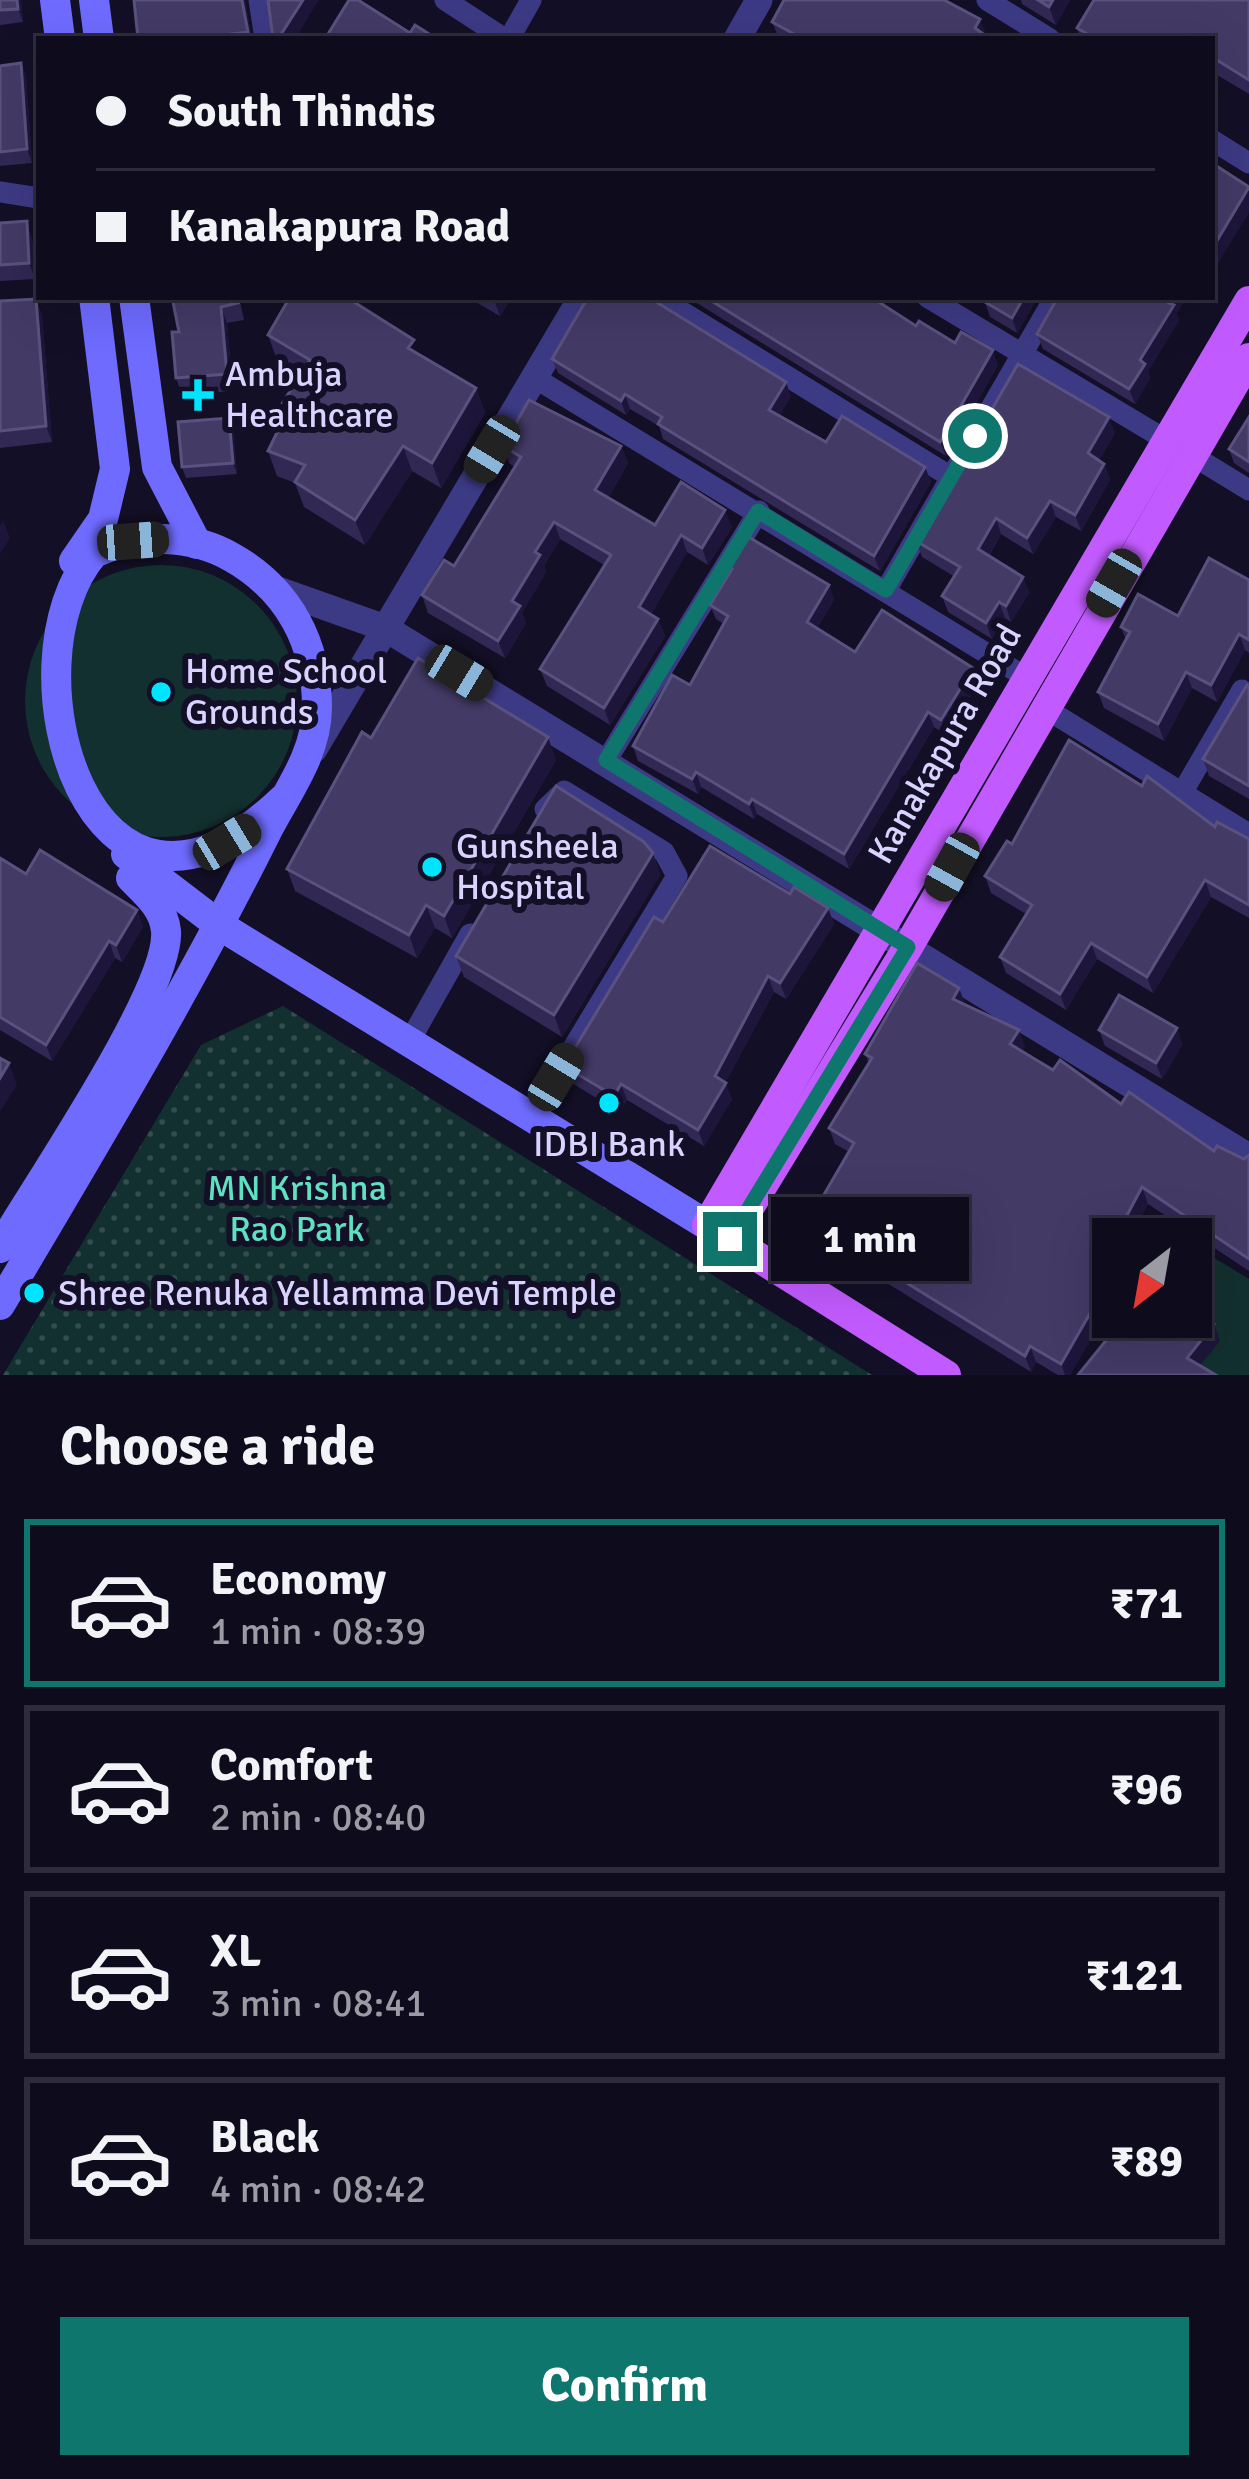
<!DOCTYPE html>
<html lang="en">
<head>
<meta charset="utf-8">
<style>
  body { margin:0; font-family:Signika,sans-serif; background:#171425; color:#f1f3f6; height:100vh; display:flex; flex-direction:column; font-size:45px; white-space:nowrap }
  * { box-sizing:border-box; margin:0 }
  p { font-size:39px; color:#9b9ba3 }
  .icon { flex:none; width:66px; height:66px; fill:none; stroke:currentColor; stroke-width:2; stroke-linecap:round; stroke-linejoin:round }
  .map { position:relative; height:1375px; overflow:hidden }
  .details { display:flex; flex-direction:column; background:#0e0b1c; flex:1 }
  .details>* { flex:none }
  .banner { position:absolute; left:36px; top:36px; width:1179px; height:264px; border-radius:0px; box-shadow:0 12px 48px #0002,0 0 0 3px #2e2b3b; display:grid; align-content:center; height:264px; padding:0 60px; background:#0e0b1c }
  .needle { width:78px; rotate:211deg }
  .tools { position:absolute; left:1092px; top:1218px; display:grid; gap:24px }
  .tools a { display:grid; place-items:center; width:120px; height:120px; border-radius:0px; background:#0e0b1c; box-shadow:0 12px 48px #0002,0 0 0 3px #2e2b3b; font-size:60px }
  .end { position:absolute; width:54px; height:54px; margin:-27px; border:15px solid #0f766e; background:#fff; box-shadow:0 0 0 6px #fff }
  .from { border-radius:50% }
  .bubble { position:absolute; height:84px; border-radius:0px; background:#0e0b1c; box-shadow:0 12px 48px #0002,0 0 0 3px #2e2b3b; font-size:39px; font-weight:800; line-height:84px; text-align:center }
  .car { position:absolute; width:36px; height:72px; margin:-36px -18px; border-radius:15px; box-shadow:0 0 9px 3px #0007; background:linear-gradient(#222 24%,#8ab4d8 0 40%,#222 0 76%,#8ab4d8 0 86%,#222 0) }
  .banner b { display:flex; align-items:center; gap:42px; height:114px; font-size:45px }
  .banner b+b { border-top:3px solid #2e2b3b }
  .banner i { width:30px; height:30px; background:#f1f3f6 }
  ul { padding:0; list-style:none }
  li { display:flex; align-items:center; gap:36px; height:168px; margin:0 24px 18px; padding:0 36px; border:6px solid #2e2b3b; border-radius:0px }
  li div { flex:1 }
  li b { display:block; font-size:45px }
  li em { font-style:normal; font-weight:800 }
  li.selected { border-color:#0f766e }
  li>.icon { width:108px; height:108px; stroke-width:1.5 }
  h2 { padding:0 60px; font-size:54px; line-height:144px }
  .button { display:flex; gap:24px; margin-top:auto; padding:24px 60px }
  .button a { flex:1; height:138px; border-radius:0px; background:#0f766e; color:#fff; font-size:48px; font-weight:800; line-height:138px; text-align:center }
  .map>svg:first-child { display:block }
  .green { fill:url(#green-dots) }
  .pitch { fill:#12302f }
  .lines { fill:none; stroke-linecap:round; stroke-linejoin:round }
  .minor { stroke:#3d3a85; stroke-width:21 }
  .tertiary { stroke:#3d3a85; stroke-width:27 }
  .secondary { stroke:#6f6bff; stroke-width:30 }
  .primary { stroke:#c25bff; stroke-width:30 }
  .wall { fill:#312854 }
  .shaded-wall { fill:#1d163a }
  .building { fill:#433a66; stroke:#5a527e; stroke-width:3 }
  .route { stroke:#0f766e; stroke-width:15 }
  .poi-dot { fill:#00e5ff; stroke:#130f26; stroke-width:4.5 }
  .labels { text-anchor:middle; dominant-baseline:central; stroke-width:12; stroke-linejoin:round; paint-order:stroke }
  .poi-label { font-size:36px; fill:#d9d4ff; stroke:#130f26; text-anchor:start }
  .street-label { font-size:36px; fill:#d9d4ff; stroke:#130f26 }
  .park-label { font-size:36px; fill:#5fe0c0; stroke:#130f26 }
</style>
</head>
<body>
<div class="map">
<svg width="1249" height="1375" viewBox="0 0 1249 1375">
  <defs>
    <pattern id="green-dots" width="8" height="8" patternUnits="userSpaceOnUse" patternTransform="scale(3)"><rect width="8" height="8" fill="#12302f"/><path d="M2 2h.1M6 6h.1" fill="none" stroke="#344d4e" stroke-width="1.8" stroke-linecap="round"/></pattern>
  </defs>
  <rect width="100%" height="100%" fill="#130f26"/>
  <path class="green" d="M283,1006L872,1375H3L201,1045Z"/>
  <g class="pitch">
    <circle cx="161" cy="701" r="136"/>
    <path d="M1191,1244L1249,1279V1375H1203L1108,1318L1113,1309V1317H1191Z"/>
  </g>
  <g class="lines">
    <g class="minor">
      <path d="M259,0L265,39"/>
      <path d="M445,0L505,39"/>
      <path d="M987,0L1050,39"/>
      <path d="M509,39L531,0"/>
      <path d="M1212,140L1249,163"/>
      <path d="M0,192L39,198"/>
      <path d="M658,297L951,477"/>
      <path d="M927,297L1166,440"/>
      <path d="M535,378L1027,678"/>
      <path d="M1190,454L1249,490"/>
      <path d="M886,590L1055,297"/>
      <path d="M1043,707L1249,834"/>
      <path d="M606,761L759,511"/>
      <path d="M1182,793L1242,690"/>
      <path d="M409,1042L470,934"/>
      <path d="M531,1117L677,876L664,852L564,791L545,809"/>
    </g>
    <g class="tertiary">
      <path d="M737,39L759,0"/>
      <path d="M275,589L385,628L1249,1157"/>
      <path d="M314,749L582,297"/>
    </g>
    <g class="secondary">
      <path d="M55,0L60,39"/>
      <path d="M94,0L99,39"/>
      <path d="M134,297L157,467L197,544"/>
      <path d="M74,561L103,519L115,469L94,297"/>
      <path d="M126,854L219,925L707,1225"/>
      <path d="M0,1248C35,1188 171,990 166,931C164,908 146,893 131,878"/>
      <path d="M0,1305C92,1149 186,994 267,831C287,792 317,754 317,707C317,644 289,590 233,558C193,534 136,533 94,553C0,662 88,986 283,799"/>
    </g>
    <g class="primary">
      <path d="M730,1239L908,947L1249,358"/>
      <path d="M946,1375L707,1225L1249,301"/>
    </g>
  </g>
  <g class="wall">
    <path d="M0,0H21L23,22L0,25Z"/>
    <path d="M134,0H245L252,39H138Z"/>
    <path d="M1021,0H1070L1056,25L1022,4Z"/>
    <path d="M1249,0V94L1212,72V39H1081L1077,28Z"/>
    <path d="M772,22L986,34L990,39H783L778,36Z"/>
    <path d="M21,63L26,76L32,163L0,166V66Z"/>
    <path d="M0,223L32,238L35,279L0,281Z"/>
    <path d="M239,297L244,320L227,323L233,391L182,395L176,378L179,332Z"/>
    <path d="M290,297H356L353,301L419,355L476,388L485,413L441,488L412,471L365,545L304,507L295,483L277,476L268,451L283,421L278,410L301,374L277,360L268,335Z"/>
    <path d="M467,297H512L500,316Z"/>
    <path d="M687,297H879V302L916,326L998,365L946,456Z"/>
    <path d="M984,297H1038L1017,333L990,317L985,302L987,299Z"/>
    <path d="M36,299L42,316L52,442L0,448V301Z"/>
    <path d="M1177,314L1179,320L1148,371L1150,378L1135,404L1043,349L1037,334Z"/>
    <path d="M552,359L791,396L779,416L826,442L925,467L931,482L880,571L663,439L659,426L630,409L626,415L558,373Z"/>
    <path d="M1249,417V473L1234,463L1229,449Z"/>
    <path d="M233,429L237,474L186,478L182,467Z"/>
    <path d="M1115,433L1099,460L1104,464L1110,480L1081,531L1056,517L1033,554L1001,534L989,556L1023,577L1029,593L1011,622L1005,618L992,639L948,612L942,596L955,577L922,557L916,541Z"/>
    <path d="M503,446H621L628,463L608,498L655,525L732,527L708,565L687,552L651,614L658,619L665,636L610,725L547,686L540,669L604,565L560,539L544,566L546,572L522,613L526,623L505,658L428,613L422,595L454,566L515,467L509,463Z"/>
    <path d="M728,566L829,585L834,600L817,628L855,652L979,683L946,735L934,727L849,869L757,814L754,819L701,787L698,794L638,761L633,746L690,685L724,624L716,619L710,605L730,572Z"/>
    <path d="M1249,580V653L1245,650L1217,702L1192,688L1164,741L1104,708L1098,692L1126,640L1121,627L1178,616Z"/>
    <path d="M1249,687V799L1209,776L1203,759Z"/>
    <path d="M371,738L556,760L452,938L435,928L417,958L295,891L287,869Z"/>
    <path d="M1142,786L1215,827L1249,839V918L1211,897L1153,993L1097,959L1066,1010L1006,973L1000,957L1026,914L991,893L985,876L1012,844Z"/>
    <path d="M653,853L660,875L562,1037L464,977L456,956Z"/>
    <path d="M0,858L26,874L137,910L143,927L122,962L115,958L52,1061L0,1030Z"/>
    <path d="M790,894L828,908L834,924L786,999L774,992L725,1083L732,1099L704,1146L627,1100L620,1112L570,1082L564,1066L663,922Z"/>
    <path d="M965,1004L1025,1046L1022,1051L1053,1070L1214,1151L1244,1159L1249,1155V1271L1148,1204L1129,1239H1113L1110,1274L1113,1277V1300L1070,1375H1058L1036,1362L1031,1372L814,1238L808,1222L849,1152L835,1144L829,1128L869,1063L865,1054Z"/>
    <path d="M1177,1028L1182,1045L1162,1079L1105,1046L1099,1030Z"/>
  </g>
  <g class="shaded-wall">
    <path d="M17,0H21L23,22L18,9Z"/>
    <path d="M242,0H245L252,39H250L248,32Z"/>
    <path d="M303,0H319L295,39H278Z"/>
    <path d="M1053,0H1070L1056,25L1049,7Z"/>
    <path d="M980,19L986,34L982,39L975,28Z"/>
    <path d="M21,63L26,76L32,163L27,149Z"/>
    <path d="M1249,190V213L1212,273V249Z"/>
    <path d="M27,221L32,238L35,279L29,263Z"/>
    <path d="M493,297H512L500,316Z"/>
    <path d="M1024,297H1038L1017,333L1012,318Z"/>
    <path d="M1173,297H1187L1177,314L1179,320L1148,371L1150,378L1135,404L1129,389L1140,360Z"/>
    <path d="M36,299L42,316L52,442L46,426Z"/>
    <path d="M221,307L227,323L233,391L227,374Z"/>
    <path d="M993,350L998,365L946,456L940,442Z"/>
    <path d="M786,382L791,396L774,425L769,410Z"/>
    <path d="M476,388L485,413L441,488L432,463Z"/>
    <path d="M625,394L630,409L626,415L621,401Z"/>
    <path d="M1109,417L1115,433L1094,469L1088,453Z"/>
    <path d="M229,418L233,429L237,474L233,463Z"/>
    <path d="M403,446L412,471L365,545L355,520Z"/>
    <path d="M621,446L628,463L602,508L595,490Z"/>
    <path d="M1104,464L1110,480L1081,531L1075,515Z"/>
    <path d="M925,467L931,482L880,571L874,556Z"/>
    <path d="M1050,501L1056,517L1033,554L1027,538Z"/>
    <path d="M725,510L732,527L708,565L702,548Z"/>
    <path d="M996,518L1001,534L983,565L978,549Z"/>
    <path d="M3,520L10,538L0,554V526Z"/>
    <path d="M554,522L560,539L544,566L546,572L522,613L526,623L505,658L498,641L512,601L535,552Z"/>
    <path d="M681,535L687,552L645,624L639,607Z"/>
    <path d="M1023,577L1029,593L1011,622L1006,606Z"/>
    <path d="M829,585L834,600L812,636L807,622Z"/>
    <path d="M999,602L1005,618L992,639L986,623Z"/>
    <path d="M658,619L665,636L610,725L604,708Z"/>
    <path d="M1239,634L1245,650L1217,702L1211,685Z"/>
    <path d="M973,668L979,683L946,735L941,720Z"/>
    <path d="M1186,672L1192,688L1164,741L1158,724Z"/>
    <path d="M928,712L934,727L849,869L844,854Z"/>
    <path d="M548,737L556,760L452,938L444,916Z"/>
    <path d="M696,772L701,787L698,794L692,779Z"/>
    <path d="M752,799L757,814L754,819L749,804Z"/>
    <path d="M653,853L660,875L562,1037L554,1015Z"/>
    <path d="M1205,880L1211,897L1153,993L1147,977Z"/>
    <path d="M426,905L435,928L417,958L409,935Z"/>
    <path d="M828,908L834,924L786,999L780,983Z"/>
    <path d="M137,910L143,927L122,962L116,945Z"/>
    <path d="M109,941L115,958L52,1061L46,1045Z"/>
    <path d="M1091,943L1097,959L1066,1010L1060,994Z"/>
    <path d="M768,976L774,992L720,1092L715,1076Z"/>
    <path d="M959,988L965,1004L953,999Z"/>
    <path d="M1177,1028L1182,1045L1162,1079L1156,1063Z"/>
    <path d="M1019,1030L1025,1046L1016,1061L1010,1044Z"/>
    <path d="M9,1063L17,1085L0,1112V1078Z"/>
    <path d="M726,1083L732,1099L704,1146L698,1130Z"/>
    <path d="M621,1084L627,1100L620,1112L614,1096Z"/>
    <path d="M1142,1187L1148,1204L1129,1239H1114Z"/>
    <path d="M1113,1241V1268L1105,1284L1099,1268Z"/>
    <path d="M1112,1275L1113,1300L1070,1375H1065L1061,1364Z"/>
    <path d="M1214,1324L1220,1341L1193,1374L1187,1358Z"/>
    <path d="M1030,1346L1036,1362L1031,1372L1025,1356Z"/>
  </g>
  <g class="building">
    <path d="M0,0H17L18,9L0,10Z"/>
    <path d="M134,0H242L248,32L231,34L232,39H138Z"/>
    <path d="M268,0H303L278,39H273Z"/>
    <path d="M349,0H358L410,33L415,25L437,39H325Z"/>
    <path d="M784,0H944L980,19L975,28L990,39H790L794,34L772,22Z"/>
    <path d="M1038,0H1053L1049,7Z"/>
    <path d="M1094,0H1249V80L1212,57V39H1182L1177,36L1175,39H1096L1077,28Z"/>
    <path d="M21,63L27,149L0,152V66Z"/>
    <path d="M1212,163L1249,187L1212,249Z"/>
    <path d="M27,221L29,263L0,265V223Z"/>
    <path d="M172,297H236L238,303L221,307L227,374L176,378L172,332H179Z"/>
    <path d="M290,297H346L414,340L408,348L476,388L432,463L403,446L355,520L295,482L305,465L268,451L286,414L278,410L310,360L268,335Z"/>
    <path d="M588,297H648L786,382L769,410L826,442L842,416L925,467L874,556L658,424L662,417L625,394L621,401L552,359Z"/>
    <path d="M705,297H871L916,326L919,321L955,343L961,332L993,350L940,442Z"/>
    <path d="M988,297H1024L1012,318L985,302Z"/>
    <path d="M1058,297H1173L1169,303L1174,305L1140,360L1145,364L1129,389L1037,334Z"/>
    <path d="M36,299L46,426L0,431V301Z"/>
    <path d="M1018,364L1109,417L1088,453L1104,464L1075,515L1050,501L1027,538L996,518L978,549L1023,577L1006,606L999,602L986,623L942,596L960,567L916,541Z"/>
    <path d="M529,400L621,446L595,490L655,525L681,482L725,510L702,548L681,535L639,607L658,619L604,708L540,669L611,555L554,522L535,552L540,555L512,601L520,606L498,641L422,595L444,560L454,566L521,457L503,446Z"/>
    <path d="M1249,417V462L1229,449Z"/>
    <path d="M229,418L233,463L182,467L178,422Z"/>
    <path d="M747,536L829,585L807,622L855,652L882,610L973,668L941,720L928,712L844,854L752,799L749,804L696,772L692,779L633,746L672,675L690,685L728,616L710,605L732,569L728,566Z"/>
    <path d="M1209,558L1249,580V640L1239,634L1211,685L1186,672L1158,724L1098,692L1130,632L1121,627L1138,594L1178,616Z"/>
    <path d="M418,658L548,737L444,916L426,905L409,935L287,869L362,732L371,738Z"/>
    <path d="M1247,685L1249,687V786L1203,759Z"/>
    <path d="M1069,740L1142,786L1147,776L1215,827L1217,822L1249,839V905L1205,880L1147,977L1091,943L1060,994L1000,957L1032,905L985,876L1007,841L1012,844Z"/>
    <path d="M556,786L644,842L653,853L554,1015L456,956Z"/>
    <path d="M710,846L790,894L794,887L828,908L780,983L768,976L715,1076L726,1083L698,1130L621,1084L614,1096L564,1066L654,917L663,922Z"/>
    <path d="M40,850L137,910L116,945L109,941L46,1045L0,1017V858L26,874Z"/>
    <path d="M917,963L959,988L953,999L1019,1030L1010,1044L1053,1070L1060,1060L1121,1104L1129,1092L1214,1151L1217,1146L1244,1159L1249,1155V1259L1142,1187L1099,1268L1112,1275L1061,1364L1030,1346L1025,1356L808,1222L854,1143L829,1128L872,1058L865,1054Z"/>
    <path d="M1119,995L1177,1028L1156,1063L1099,1030Z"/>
    <path d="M0,1058L9,1063L0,1078Z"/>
    <path d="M1191,1305L1214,1324L1187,1358L1216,1375H1078L1125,1317H1191Z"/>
  </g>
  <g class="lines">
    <path class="route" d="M730,1239L908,947L606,760L758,511L886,590L975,436"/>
  </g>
  <g class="poi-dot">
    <path d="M192 377h12v12h12v12h-12v12h-12v-12h-12v-12h12z"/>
    <circle cx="161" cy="692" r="12"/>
    <circle cx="432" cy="867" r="12"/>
    <circle cx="609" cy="1103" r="12"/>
    <circle cx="34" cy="1293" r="12"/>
  </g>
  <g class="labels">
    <g class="poi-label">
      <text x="225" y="374">Ambuja<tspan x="225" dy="41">Healthcare</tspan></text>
      <text x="185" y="671">Home School<tspan x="185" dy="41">Grounds</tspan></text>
      <text x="456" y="846">Gunsheela<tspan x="456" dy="41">Hospital</tspan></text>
      <text x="609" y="1144" text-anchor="middle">IDBI Bank</text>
      <text x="58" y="1293">Shree Renuka Yellamma Devi Temple</text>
    </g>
    <g class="street-label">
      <text transform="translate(945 744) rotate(-60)">Kanakapura Road</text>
    </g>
    <g class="park-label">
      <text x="297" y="1188">MN Krishna<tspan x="297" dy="41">Rao Park</tspan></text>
    </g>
  </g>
</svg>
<div class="tools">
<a><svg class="needle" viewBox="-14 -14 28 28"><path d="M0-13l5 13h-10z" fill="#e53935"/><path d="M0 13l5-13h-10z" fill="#9b9ba3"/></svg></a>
</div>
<i class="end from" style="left:975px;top:436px"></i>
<i class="end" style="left:730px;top:1239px"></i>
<div class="bubble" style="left:771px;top:1197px;width:198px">1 min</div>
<i class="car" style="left:492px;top:449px;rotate:211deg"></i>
<i class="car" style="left:133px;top:541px;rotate:86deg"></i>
<i class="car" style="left:1114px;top:583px;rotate:210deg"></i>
<i class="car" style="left:459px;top:673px;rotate:121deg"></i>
<i class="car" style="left:227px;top:842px;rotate:59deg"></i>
<i class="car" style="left:952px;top:867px;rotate:209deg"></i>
<i class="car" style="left:556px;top:1077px;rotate:31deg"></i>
<div class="banner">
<b><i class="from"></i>South Thindis</b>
<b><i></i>Kanakapura Road</b>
</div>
</div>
<section class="details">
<h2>Choose a ride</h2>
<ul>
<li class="selected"><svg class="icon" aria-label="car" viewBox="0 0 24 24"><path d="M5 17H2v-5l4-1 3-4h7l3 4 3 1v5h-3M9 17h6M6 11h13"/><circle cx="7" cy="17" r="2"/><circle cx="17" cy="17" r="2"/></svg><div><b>Economy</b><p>1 min · 08:39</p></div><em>₹71</em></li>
<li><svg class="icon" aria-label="car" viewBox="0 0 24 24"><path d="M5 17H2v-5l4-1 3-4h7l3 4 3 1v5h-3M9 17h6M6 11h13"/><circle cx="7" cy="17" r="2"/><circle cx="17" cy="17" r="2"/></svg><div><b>Comfort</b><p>2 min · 08:40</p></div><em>₹96</em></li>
<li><svg class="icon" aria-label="car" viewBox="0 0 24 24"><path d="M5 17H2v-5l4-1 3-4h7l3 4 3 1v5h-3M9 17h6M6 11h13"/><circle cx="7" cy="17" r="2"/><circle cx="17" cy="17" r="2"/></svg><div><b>XL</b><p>3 min · 08:41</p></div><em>₹121</em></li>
<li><svg class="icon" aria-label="car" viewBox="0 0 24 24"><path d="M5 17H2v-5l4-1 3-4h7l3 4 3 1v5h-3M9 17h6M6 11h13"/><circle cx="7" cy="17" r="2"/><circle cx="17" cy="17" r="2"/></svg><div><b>Black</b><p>4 min · 08:42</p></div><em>₹89</em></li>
</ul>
<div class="button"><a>Confirm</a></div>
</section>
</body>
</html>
